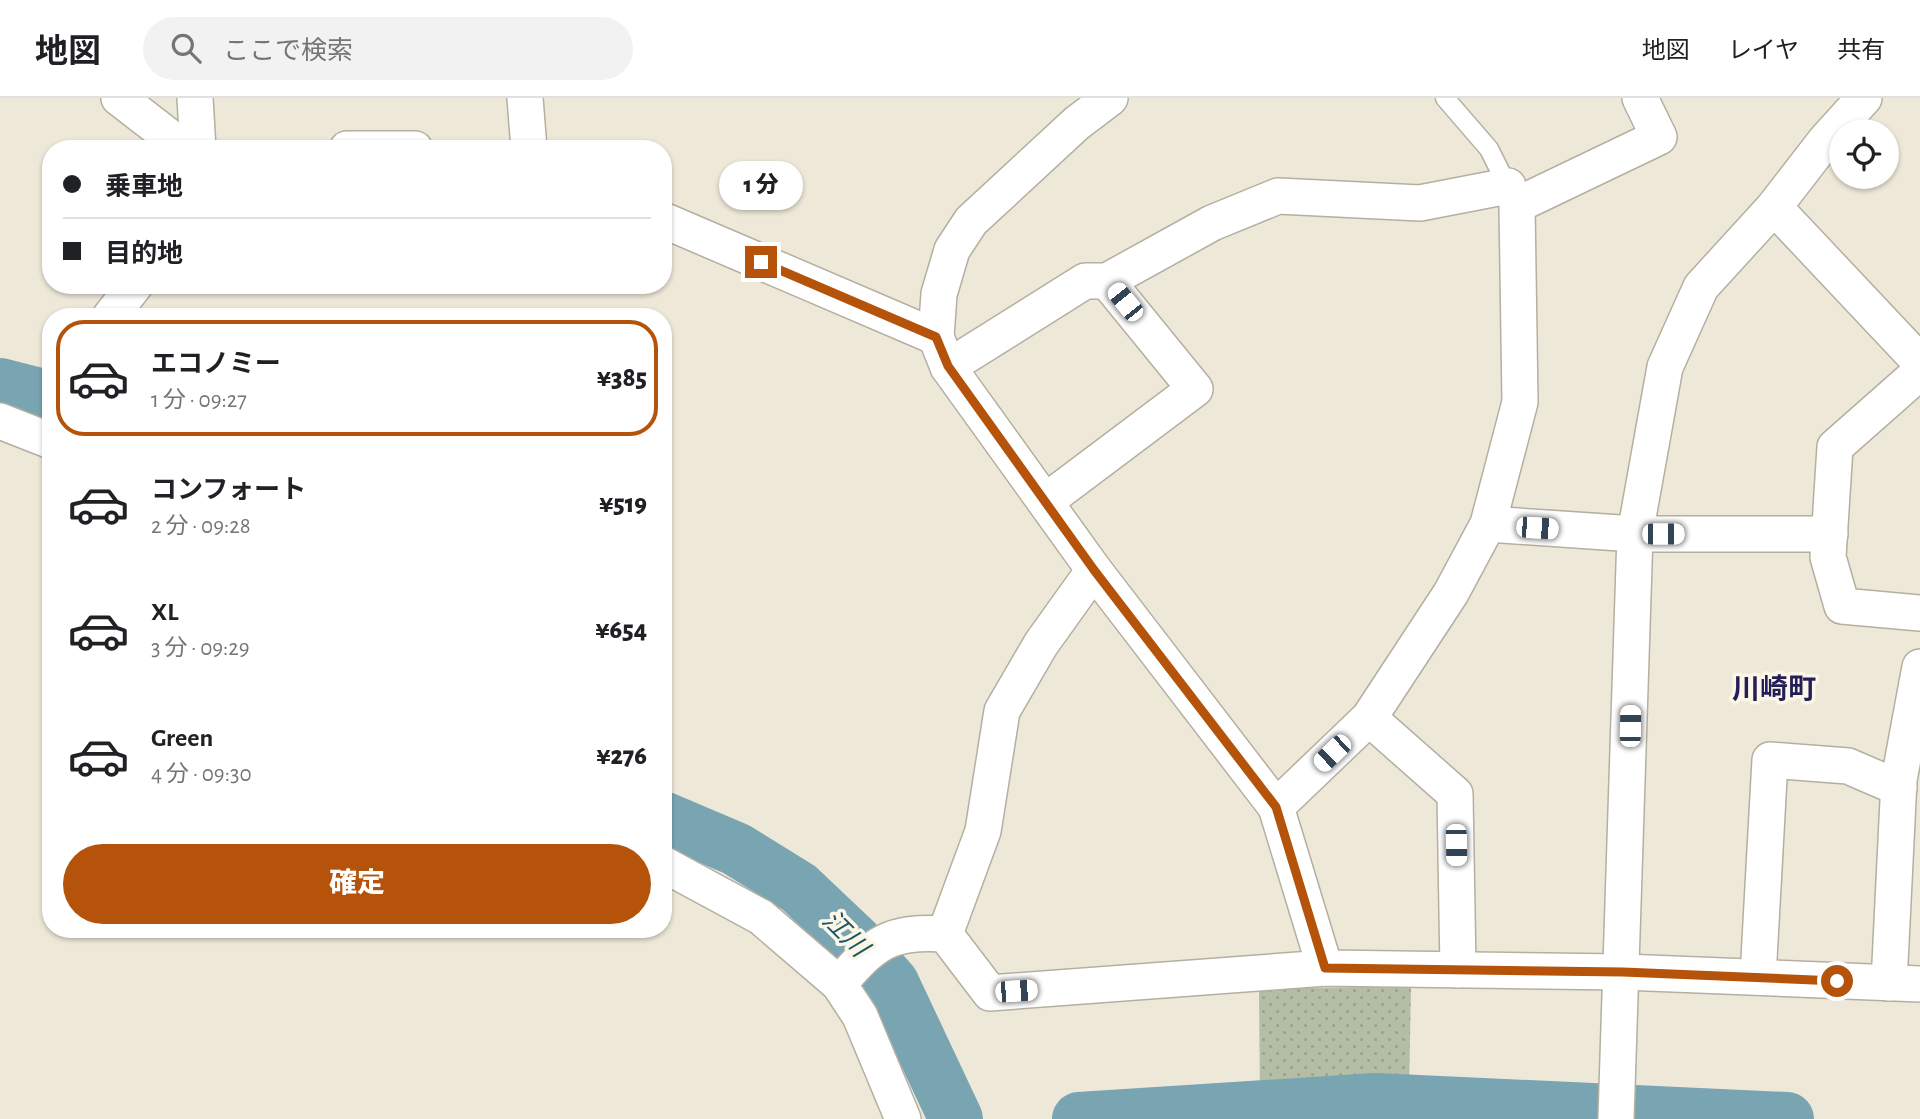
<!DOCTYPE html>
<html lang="ja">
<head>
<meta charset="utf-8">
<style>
  body { margin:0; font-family:"Alegreya Sans","Noto Sans JP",sans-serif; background:#f2f2f2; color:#202124; height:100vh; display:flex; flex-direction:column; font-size:26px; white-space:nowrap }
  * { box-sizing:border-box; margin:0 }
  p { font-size:23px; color:#757577 }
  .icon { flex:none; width:38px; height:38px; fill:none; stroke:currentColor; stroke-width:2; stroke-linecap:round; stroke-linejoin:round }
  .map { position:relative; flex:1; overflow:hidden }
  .panel { position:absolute; left:42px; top:210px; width:630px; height:630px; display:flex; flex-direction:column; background:#fff; border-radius:28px; box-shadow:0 2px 5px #0004 }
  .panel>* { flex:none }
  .hud { position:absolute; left:42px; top:42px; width:630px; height:154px; border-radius:28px; box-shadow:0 2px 5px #0004; display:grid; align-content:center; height:154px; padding:0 21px; background:#fff }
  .fabs { position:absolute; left:1829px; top:21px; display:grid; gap:14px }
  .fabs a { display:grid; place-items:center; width:70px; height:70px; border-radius:50%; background:#fff; box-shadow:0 2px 5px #0004; font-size:35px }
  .end { position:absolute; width:32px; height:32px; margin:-16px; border:9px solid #b45309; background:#fff; box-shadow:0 0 0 4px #fff }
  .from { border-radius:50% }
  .bubble { position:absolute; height:49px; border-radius:24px; background:#fff; box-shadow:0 2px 5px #0004; font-size:23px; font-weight:800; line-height:49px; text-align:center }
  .car { position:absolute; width:21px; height:42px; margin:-21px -10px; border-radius:9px; box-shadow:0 0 5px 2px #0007; background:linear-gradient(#fff 24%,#345 0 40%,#fff 0 76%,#345 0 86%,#fff 0) }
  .hud b { display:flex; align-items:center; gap:24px; height:66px; font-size:26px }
  .hud b+b { border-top:2px solid #e0e0e0 }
  .hud i { width:18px; height:18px; background:#202124 }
  ul { padding:12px 0 0; list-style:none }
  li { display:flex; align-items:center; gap:21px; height:116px; margin:0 14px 10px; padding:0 7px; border:4px solid transparent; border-radius:28px }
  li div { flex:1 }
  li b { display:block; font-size:26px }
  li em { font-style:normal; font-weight:800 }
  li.current { border-color:#b45309 }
  li>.icon { width:63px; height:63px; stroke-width:1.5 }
  .button { display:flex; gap:14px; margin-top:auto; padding:14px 21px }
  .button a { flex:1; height:80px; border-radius:42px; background:#b45309; color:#fff; font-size:28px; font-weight:800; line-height:80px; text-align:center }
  header { display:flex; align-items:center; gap:42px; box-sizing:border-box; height:98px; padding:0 35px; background:#fff; border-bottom:2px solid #e0e0e0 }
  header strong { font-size:33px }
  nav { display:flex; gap:38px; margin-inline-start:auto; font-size:24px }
  .search { width:490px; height:63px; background:#f2f2f2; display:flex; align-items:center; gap:18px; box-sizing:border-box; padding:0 24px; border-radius:38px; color:#757577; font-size:26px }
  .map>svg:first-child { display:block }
  .park { fill:url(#park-dots) }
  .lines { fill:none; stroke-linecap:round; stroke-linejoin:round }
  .river { stroke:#79a5b3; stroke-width:54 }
  .lane-casing { stroke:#b4afa0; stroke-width:21 }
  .street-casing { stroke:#b4afa0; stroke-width:38 }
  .lane { stroke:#fff; stroke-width:18 }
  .street { stroke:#fff; stroke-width:35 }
  .route { stroke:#b45309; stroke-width:9 }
  .labels { text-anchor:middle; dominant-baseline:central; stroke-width:7; stroke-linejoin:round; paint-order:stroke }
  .water-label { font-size:26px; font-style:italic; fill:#1b5767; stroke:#fcf6e6 }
  .quarter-label { font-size:28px; font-weight:bold; fill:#241e58; stroke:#fcf6e6 }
</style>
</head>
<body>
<header>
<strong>地図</strong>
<div class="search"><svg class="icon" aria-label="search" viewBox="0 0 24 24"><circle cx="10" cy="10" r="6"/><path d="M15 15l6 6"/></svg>ここで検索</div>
<nav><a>地図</a><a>レイヤ</a><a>共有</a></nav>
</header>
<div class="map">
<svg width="1920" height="1021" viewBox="0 0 1920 1021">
  <defs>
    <pattern id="park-dots" width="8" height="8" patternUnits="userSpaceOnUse" patternTransform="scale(1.75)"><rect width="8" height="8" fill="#b4bea6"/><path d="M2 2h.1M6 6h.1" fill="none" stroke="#9aa38e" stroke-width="1.8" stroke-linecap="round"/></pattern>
  </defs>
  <rect width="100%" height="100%" fill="#eee8d9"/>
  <path class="park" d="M1411,888L1409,994L1260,1003L1259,891Z"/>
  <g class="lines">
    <g class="river">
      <path d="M0,287L51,300"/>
      <path d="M663,720L736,751L799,790L855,843L892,885L956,1021"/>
      <path d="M1079,1021L1376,1002L1787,1021"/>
    </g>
    <defs>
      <path id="lane" d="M1445,0L1489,51L1509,91"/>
      <g id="street">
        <path d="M119,0L185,51"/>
        <path d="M195,0L198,51"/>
        <path d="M525,0L529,51"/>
        <path d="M347,51H415"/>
        <path d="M1774,109L1920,264"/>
        <path d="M663,122L936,239"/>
        <path d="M110,219L135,187"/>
        <path d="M948,269L1085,183H1107L1212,125L1278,98L1420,105L1508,88"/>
        <path d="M1920,274L1835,349L1828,459L1842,508L1920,515"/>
        <path d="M0,323L51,343"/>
        <path d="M1046,403L1195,291L1107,183"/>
        <path d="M1488,426L1635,436H1830"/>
        <path d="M1094,472L1276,709"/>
        <path d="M1369,620L1455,696L1458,872"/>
        <path d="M663,766L761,819L839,886L860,918L903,1021"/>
        <path d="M945,836L983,733L1002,613L1041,546L1094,472L948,269L936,239L939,196L952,152L971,123L1077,25L1110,0"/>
        <path d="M1325,870L1276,709L1369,620L1451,495L1488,426L1520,304L1517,107L1659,39L1640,0"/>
        <path d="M1758,879L1770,662L1848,668L1899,690"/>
        <path d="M1889,885L1899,682L1920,569"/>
        <path d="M839,886C875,844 889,833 945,836L990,895L1325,870L1623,874L1920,886"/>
        <path d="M1616,1021L1635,436L1665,269L1701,189L1774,109L1825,43L1864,0"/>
      </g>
    </defs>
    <use href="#lane" class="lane-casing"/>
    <use href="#street" class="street-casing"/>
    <use href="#lane" class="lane"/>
    <use href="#street" class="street"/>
  </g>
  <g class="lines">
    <path class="route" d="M761,164L936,239L948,268L1094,472L1276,709L1325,870L1623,874L1837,883"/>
  </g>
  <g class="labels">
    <g class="water-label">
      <text transform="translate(845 836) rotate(45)">江川</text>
    </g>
    <g class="quarter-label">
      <text x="1774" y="592">川崎町</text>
    </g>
  </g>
</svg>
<div class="fabs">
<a><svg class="icon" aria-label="locate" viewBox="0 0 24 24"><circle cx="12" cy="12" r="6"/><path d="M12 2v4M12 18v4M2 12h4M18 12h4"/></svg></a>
</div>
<i class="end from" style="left:1837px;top:883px"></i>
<i class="end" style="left:761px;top:164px"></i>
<div class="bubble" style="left:719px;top:63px;width:84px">1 分</div>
<i class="car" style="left:1125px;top:204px;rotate:321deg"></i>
<i class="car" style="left:1537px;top:430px;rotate:94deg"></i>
<i class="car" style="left:1663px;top:436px;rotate:90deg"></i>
<i class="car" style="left:1630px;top:628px;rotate:1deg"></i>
<i class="car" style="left:1332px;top:655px;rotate:226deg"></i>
<i class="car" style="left:1456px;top:747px;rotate:179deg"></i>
<i class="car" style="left:1016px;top:893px;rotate:86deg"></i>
<div class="hud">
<b><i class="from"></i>乗車地</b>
<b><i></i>目的地</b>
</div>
<section class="panel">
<ul>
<li class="current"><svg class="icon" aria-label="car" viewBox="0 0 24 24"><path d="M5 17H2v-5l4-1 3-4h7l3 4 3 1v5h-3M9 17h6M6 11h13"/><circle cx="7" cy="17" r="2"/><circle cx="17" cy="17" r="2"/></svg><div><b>エコノミー</b><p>1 分 · 09:27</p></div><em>¥385</em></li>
<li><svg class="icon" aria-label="car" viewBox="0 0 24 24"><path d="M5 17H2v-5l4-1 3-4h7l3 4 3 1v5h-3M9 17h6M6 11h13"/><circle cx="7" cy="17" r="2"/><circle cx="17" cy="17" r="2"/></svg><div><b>コンフォート</b><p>2 分 · 09:28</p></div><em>¥519</em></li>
<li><svg class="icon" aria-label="car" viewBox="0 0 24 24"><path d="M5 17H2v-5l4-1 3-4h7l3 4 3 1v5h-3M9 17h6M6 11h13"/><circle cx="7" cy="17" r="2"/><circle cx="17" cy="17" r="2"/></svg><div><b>XL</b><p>3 分 · 09:29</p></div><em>¥654</em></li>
<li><svg class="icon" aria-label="car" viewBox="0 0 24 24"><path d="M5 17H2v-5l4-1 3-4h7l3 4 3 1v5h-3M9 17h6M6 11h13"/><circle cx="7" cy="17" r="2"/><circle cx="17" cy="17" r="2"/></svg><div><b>Green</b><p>4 分 · 09:30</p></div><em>¥276</em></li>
</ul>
<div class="button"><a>確定</a></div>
</section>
</div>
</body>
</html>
